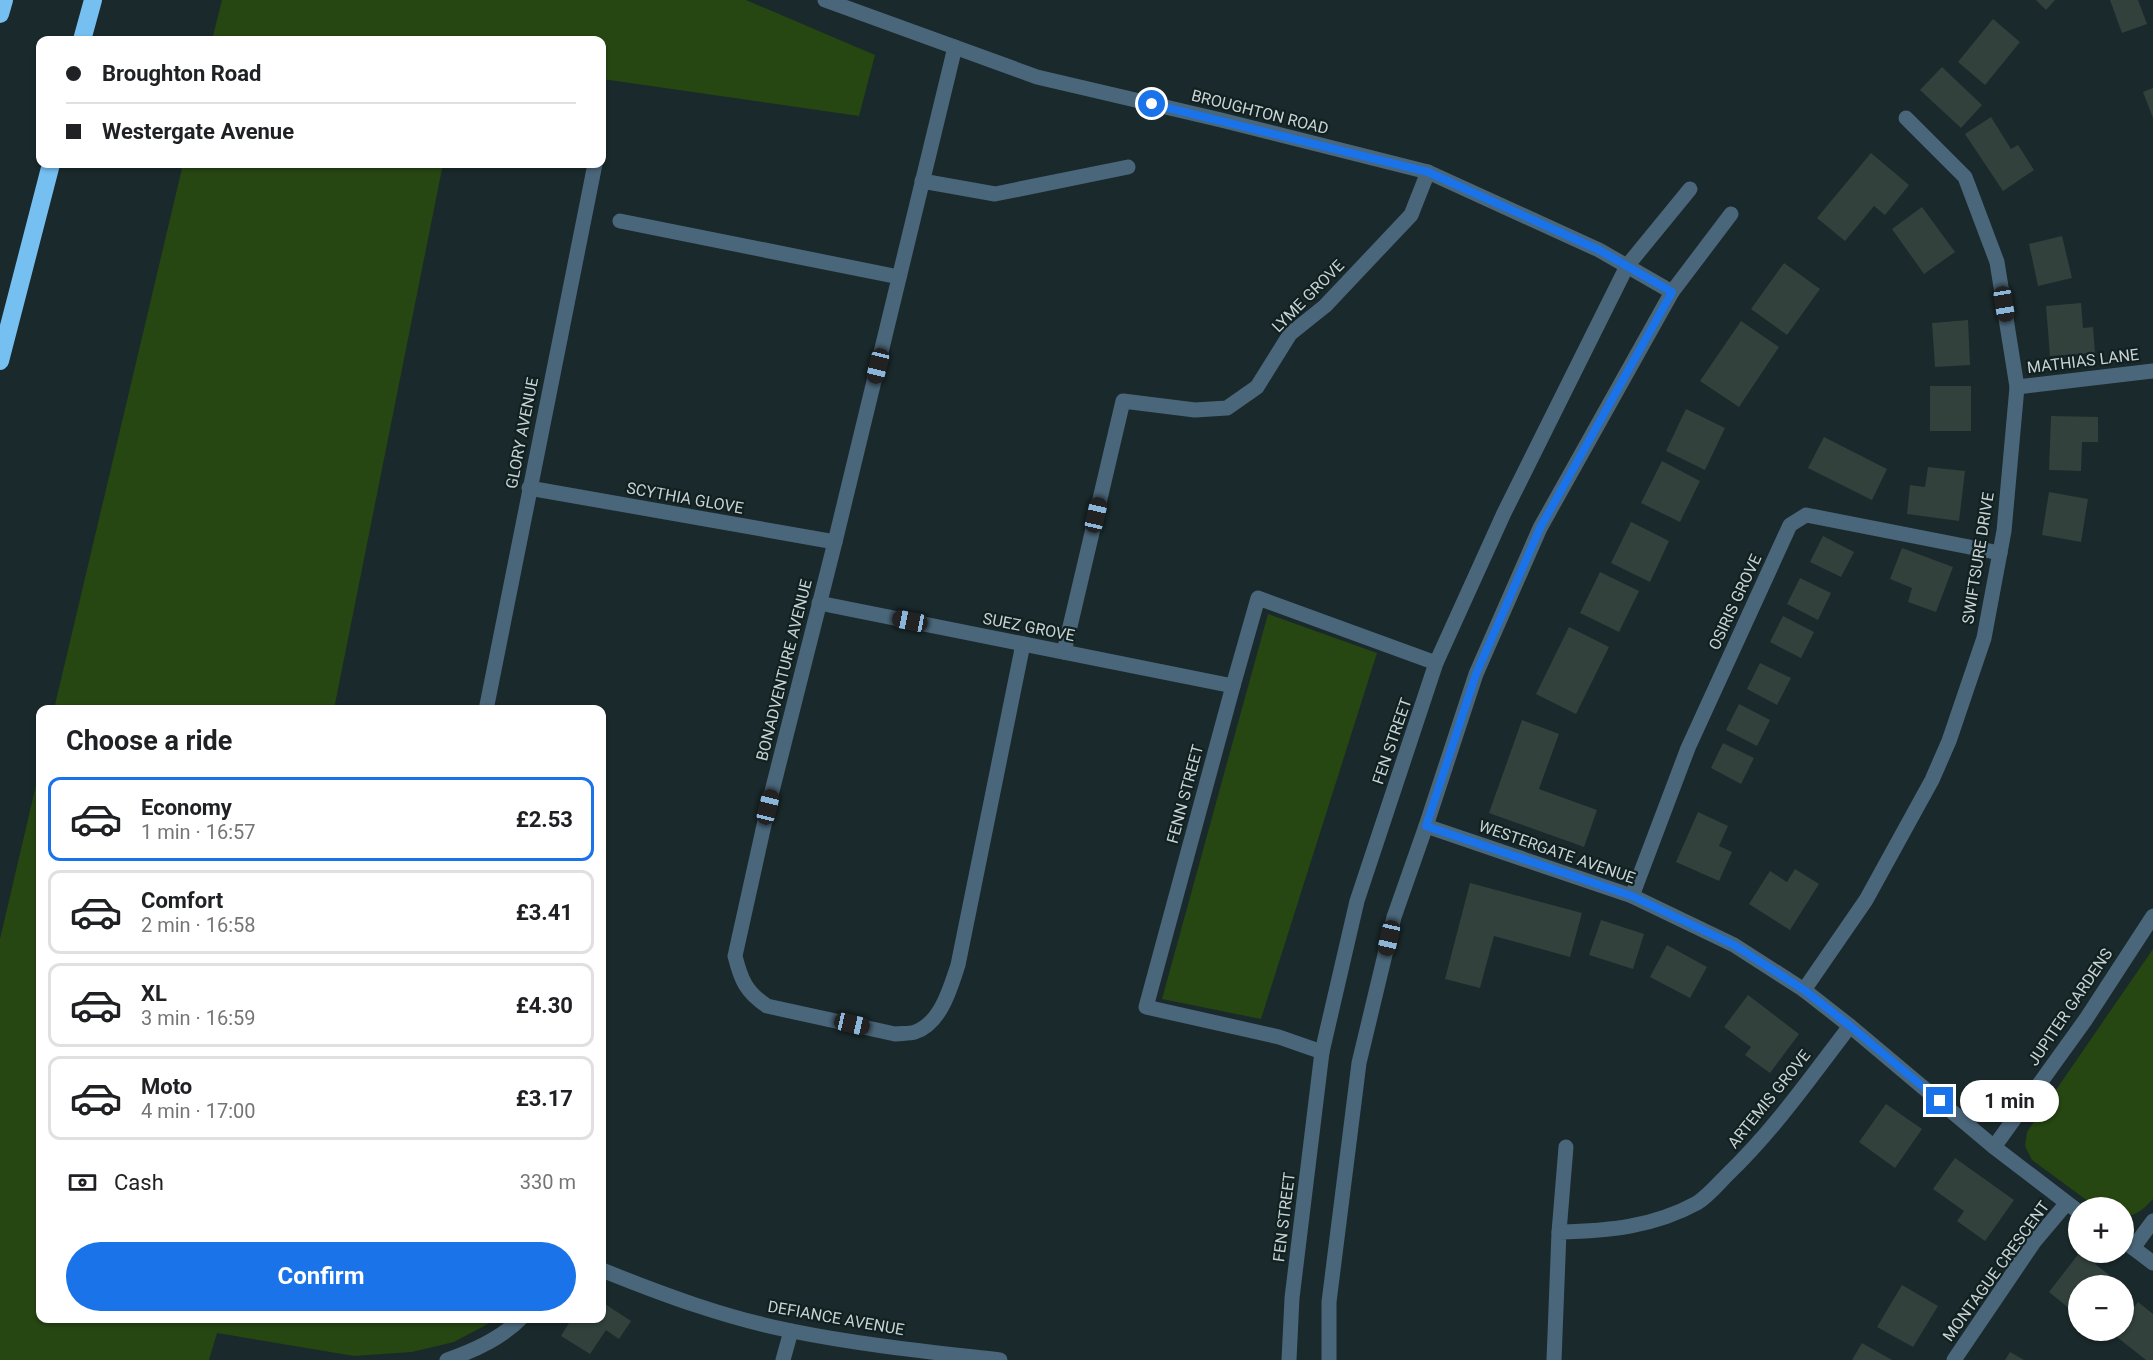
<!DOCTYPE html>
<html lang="en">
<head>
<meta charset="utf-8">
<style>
  body { margin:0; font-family:Roboto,sans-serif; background:#f6f6f6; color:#202124; height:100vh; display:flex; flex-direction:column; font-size:22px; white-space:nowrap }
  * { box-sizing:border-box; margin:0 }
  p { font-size:20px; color:#757577 }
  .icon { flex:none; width:33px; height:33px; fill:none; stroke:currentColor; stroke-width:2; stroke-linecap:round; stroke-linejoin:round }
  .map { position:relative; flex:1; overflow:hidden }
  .details { position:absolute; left:36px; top:705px; width:570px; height:618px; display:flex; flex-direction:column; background:#fff; border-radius:12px; box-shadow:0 2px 4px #0004 }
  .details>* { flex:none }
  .banner { position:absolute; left:36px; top:36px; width:570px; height:132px; border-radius:12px; box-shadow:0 2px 4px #0004; display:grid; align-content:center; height:132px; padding:0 30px; background:#fff }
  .tools { position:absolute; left:2068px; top:1197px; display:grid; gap:12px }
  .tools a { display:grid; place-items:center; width:66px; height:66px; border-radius:50%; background:#fff; box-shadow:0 2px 4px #0004; font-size:30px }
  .end { position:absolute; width:27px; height:27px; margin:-14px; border:8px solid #1a73e8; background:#fff; box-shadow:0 0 0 3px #fff }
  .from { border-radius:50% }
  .bubble { position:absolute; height:42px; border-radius:21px; background:#fff; box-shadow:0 2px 4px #0004; font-size:20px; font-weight:700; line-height:42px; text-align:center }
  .car { position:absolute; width:18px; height:36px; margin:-18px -9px; border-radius:8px; box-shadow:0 0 4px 2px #0007; background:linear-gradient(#222 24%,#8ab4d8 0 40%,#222 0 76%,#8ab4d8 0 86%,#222 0) }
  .banner b { display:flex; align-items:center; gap:21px; height:57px; font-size:22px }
  .banner b+b { border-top:2px solid #e0e0e0 }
  .banner i { width:15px; height:15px; background:#202124 }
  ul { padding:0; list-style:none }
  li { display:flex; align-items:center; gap:18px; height:84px; margin:0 12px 9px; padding:0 18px; border:3px solid #e0e0e0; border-radius:12px }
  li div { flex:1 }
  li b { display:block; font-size:22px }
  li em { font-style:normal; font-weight:700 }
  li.on { border-color:#1a73e8 }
  li>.icon { width:54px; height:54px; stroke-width:1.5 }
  h2 { padding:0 30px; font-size:27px; line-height:72px }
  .pay { display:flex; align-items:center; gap:15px; height:66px; padding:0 30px; font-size:22px }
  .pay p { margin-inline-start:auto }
  .cta { display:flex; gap:12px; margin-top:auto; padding:12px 30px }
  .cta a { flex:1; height:69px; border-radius:36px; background:#1a73e8; color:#fff; font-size:24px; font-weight:700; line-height:69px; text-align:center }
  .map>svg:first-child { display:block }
  .green { fill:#264612 }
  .building { fill:#32413b }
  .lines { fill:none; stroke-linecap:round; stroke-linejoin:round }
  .minor { stroke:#4a667a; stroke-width:15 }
  .highway { stroke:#75bff1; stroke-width:18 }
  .route { stroke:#1a73e8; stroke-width:8 }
  .labels { text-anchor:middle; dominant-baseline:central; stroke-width:4.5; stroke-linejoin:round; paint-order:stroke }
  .street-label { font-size:16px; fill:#cad3d4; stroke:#112021 }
</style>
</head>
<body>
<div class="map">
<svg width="2153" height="1360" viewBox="0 0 2153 1360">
  <rect width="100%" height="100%" fill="#1a292b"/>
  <g class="green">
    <path d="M222,0H746L875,55L859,116L602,79V40H212Z"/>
    <path d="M183,164H443L334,709H54Z"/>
    <path d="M1268,614L1377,653L1261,1019L1162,999Z"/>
    <path d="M40,768V1318L497,1319L454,1342L412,1352L354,1356L217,1333L209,1360H0V939Z"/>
    <path d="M2153,949V1199C2144,1209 2137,1215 2124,1217V1208L2096,1207L2032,1160L2025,1146L2027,1132Z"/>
  </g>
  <g class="building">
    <path d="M2036,0H2055L2046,10Z"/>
    <path d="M2110,0H2138L2147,24L2122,33Z"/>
    <path d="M1993,19L2020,42L1985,85L1958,62Z"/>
    <path d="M1942,67L1982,105L1961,128L1920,90Z"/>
    <path d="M2153,88V118L2143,92Z"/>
    <path d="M1991,117L2011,149L2018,145L2034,170L2003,191L1965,134Z"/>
    <path d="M1871,153L1909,185L1885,215L1874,206L1845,241L1817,218Z"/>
    <path d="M1922,207L1955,252L1924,274L1892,229Z"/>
    <path d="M2062,236L2072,278L2038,286L2029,244Z"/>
    <path d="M1784,263L1820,289L1787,335L1751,309Z"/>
    <path d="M2081,303L2083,328L2093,327L2095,353L2050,356L2046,306Z"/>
    <path d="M1968,320L1970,365L1935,367L1932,323Z"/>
    <path d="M1741,321L1779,347L1739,407L1700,381Z"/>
    <rect x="1930" y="386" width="41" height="45"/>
    <path d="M1686,409L1725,428L1705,470L1666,451Z"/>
    <path d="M2051,416L2098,417V442H2082L2081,471L2049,470Z"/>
    <path d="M1824,437L1887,469L1872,500L1808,468Z"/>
    <path d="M1662,461L1700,481L1680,522L1641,503Z"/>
    <path d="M1928,467L1965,471L1959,521L1907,514L1910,485L1925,487Z"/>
    <path d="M2049,492L2088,499L2081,542L2042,535Z"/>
    <path d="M1631,522L1669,541L1650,582L1611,563Z"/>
    <path d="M1823,536L1854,552L1841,577L1810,562Z"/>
    <path d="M1902,548L1953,567L1936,612L1908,602L1912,588L1890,579Z"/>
    <path d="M1600,572L1639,591L1619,632L1580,613Z"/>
    <path d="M1800,578L1831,593L1818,620L1787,604Z"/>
    <path d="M1783,616L1814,632L1801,658L1770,642Z"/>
    <path d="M1569,627L1609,647L1576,714L1536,694Z"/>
    <path d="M1760,663L1791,678L1777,705L1747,689Z"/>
    <path d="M1739,704L1770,720L1757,746L1726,730Z"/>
    <path d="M1522,720L1559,734L1539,789L1597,810L1584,847L1489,813Z"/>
    <path d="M1723,743L1754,758L1741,784L1711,768Z"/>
    <path d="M1698,812L1728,826L1719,846L1732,852L1719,881L1676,862Z"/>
    <path d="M1795,869L1819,884L1790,930L1749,904L1770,871L1787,882Z"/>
    <path d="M1470,883L1582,913L1570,957L1494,936L1480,988L1445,979Z"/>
    <path d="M1601,920L1644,934L1633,969L1589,955Z"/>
    <path d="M1667,945L1707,967L1690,998L1650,977Z"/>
    <path d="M1748,995L1799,1034L1770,1073L1745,1055L1751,1047L1724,1027Z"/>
    <path d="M1886,1104L1922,1129L1895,1168L1859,1142Z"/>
    <path d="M1955,1158L2014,1200L1985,1241L1957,1221L1964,1211L1933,1189Z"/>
    <path d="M2080,1252L2123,1286H2079V1301L2077,1300L2070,1309L2049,1292Z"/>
    <path d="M1902,1285L1938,1306L1913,1347L1877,1327Z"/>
    <path d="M602,1302L631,1321L619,1339L606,1330L590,1354L561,1336L572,1318H602Z"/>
    <path d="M2138,1302L2153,1314V1360H2146L2113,1334L2116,1330H2124V1320Z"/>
    <path d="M1862,1343L1892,1360H1852Z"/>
    <path d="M2010,1352L2024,1360H2005Z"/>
  </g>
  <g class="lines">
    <g class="minor">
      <path d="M825,0L1037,77L1221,120L1428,172L1599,250L1672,292"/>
      <path d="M955,47L835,542L768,807L735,956C741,980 746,992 767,1006L895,1034C901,1033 909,1034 915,1032C941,1023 950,989 958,965L1023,644"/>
      <path d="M922,181L995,194L1128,167"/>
      <path d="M620,221L899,277"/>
      <path d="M2017,387L2153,371"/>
      <path d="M529,488L835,542"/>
      <path d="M819,603L1233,686"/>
      <path d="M1064,652L1123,401L1195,410L1227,408L1257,387L1290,334L1325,306L1411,215L1428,172"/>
      <path d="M486,710L595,164"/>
      <path d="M1426,826L1632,896L1734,945L1804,990L1850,1026L1994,1147L2079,1212"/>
      <path d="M1632,896L1688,748L1790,525L1806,515L2000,553"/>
      <path d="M1804,990L1866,900L1932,780L1949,741L1984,638L2004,531L2017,387L1997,262L1965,177L1906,118"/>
      <path d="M1322,1052L1279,1037L1146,1007L1233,686L1258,598L1436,663"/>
      <path d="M1994,1147L2086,1019L2153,916"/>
      <path d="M1559,1232L1566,1147"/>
      <path d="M2124,1241L2153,1263"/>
      <path d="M2133,1248L2153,1221"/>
      <path d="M602,1270C664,1295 726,1318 792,1331C861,1345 931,1352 1000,1360"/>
      <path d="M447,1360C473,1351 502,1338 521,1318"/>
      <path d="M783,1360L791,1331"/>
      <path d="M1289,1360L1292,1298L1322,1052L1357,901L1436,663L1504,513L1627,266L1690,189"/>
      <path d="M1329,1360V1302L1359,1063L1394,917L1426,826L1476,674L1540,528L1672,292L1731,214"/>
      <path d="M1554,1360L1559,1232C1608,1231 1653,1227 1697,1203C1708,1196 1718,1184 1727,1175C1774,1130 1811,1077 1850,1026"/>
      <path d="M1954,1360L2034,1242L2066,1204"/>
    </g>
    <g class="highway">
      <path d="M0,14L4,0"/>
      <path d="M82,40L93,0"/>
      <path d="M0,361L51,164"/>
    </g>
  </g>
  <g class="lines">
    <path class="route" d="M1152,104L1428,172L1599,250L1672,292L1540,528L1476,674L1426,826L1632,896L1734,945L1804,990L1850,1026L1940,1101"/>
  </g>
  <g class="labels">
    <g class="street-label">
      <text transform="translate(1260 112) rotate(14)">BROUGHTON ROAD</text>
      <text transform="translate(1308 296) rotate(-45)">LYME GROVE</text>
      <text transform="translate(2083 361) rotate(-7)">MATHIAS LANE</text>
      <text transform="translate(522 433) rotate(-79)">GLORY AVENUE</text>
      <text transform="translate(685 498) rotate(10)">SCYTHIA GLOVE</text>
      <text transform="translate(1978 558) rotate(-81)">SWIFTSURE DRIVE</text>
      <text transform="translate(1735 602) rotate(-65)">OSIRIS GROVE</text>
      <text transform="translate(1029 627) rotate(11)">SUEZ GROVE</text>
      <text transform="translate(784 670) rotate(-76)">BONADVENTURE AVENUE</text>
      <text transform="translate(1392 741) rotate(-71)">FEN STREET</text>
      <text transform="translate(1185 794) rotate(-75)">FENN STREET</text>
      <text transform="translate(1557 852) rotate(19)">WESTERGATE AVENUE</text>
      <text transform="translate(2070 1007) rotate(-56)">JUPITER GARDENS</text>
      <text transform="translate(1769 1099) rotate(-51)">ARTEMIS GROVE</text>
      <text transform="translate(1284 1217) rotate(-83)">FEN STREET</text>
      <text transform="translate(1996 1271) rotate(-54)">MONTAGUE CRESCENT</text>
      <text transform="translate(836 1318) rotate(10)">DEFIANCE AVENUE</text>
    </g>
  </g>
</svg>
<div class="tools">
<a>+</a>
<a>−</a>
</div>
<i class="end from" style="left:1152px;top:104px"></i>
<i class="end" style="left:1940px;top:1101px"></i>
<div class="bubble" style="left:1960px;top:1080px;width:99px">1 min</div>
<i class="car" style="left:2004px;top:304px;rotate:171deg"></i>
<i class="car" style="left:878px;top:366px;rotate:194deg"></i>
<i class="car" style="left:1096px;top:515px;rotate:13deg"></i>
<i class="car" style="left:910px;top:621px;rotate:281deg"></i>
<i class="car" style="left:768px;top:807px;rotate:14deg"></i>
<i class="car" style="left:1389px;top:938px;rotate:193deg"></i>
<i class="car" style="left:852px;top:1024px;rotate:103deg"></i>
<div class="banner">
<b><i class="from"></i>Broughton Road</b>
<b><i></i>Westergate Avenue</b>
</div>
<section class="details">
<h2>Choose a ride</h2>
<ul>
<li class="on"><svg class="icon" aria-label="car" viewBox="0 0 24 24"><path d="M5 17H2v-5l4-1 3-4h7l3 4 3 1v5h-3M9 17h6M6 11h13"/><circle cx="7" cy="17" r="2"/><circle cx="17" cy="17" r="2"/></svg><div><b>Economy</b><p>1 min · 16:57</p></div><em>£2.53</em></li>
<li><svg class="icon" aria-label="car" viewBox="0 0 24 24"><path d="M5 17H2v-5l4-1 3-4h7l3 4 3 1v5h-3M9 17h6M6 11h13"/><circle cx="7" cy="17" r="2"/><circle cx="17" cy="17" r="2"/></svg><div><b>Comfort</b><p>2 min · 16:58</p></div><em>£3.41</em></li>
<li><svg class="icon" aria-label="car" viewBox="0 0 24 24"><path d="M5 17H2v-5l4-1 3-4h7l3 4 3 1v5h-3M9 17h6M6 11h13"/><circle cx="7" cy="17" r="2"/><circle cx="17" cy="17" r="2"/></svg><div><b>XL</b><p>3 min · 16:59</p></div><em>£4.30</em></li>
<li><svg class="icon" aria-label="car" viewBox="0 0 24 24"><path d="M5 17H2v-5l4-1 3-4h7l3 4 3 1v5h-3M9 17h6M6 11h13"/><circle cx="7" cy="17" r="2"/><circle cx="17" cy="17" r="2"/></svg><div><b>Moto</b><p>4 min · 17:00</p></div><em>£3.17</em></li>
</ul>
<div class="pay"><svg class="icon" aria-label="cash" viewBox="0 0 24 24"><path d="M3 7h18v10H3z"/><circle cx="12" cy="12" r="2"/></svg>Cash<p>330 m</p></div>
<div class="cta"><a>Confirm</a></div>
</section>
</div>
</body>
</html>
